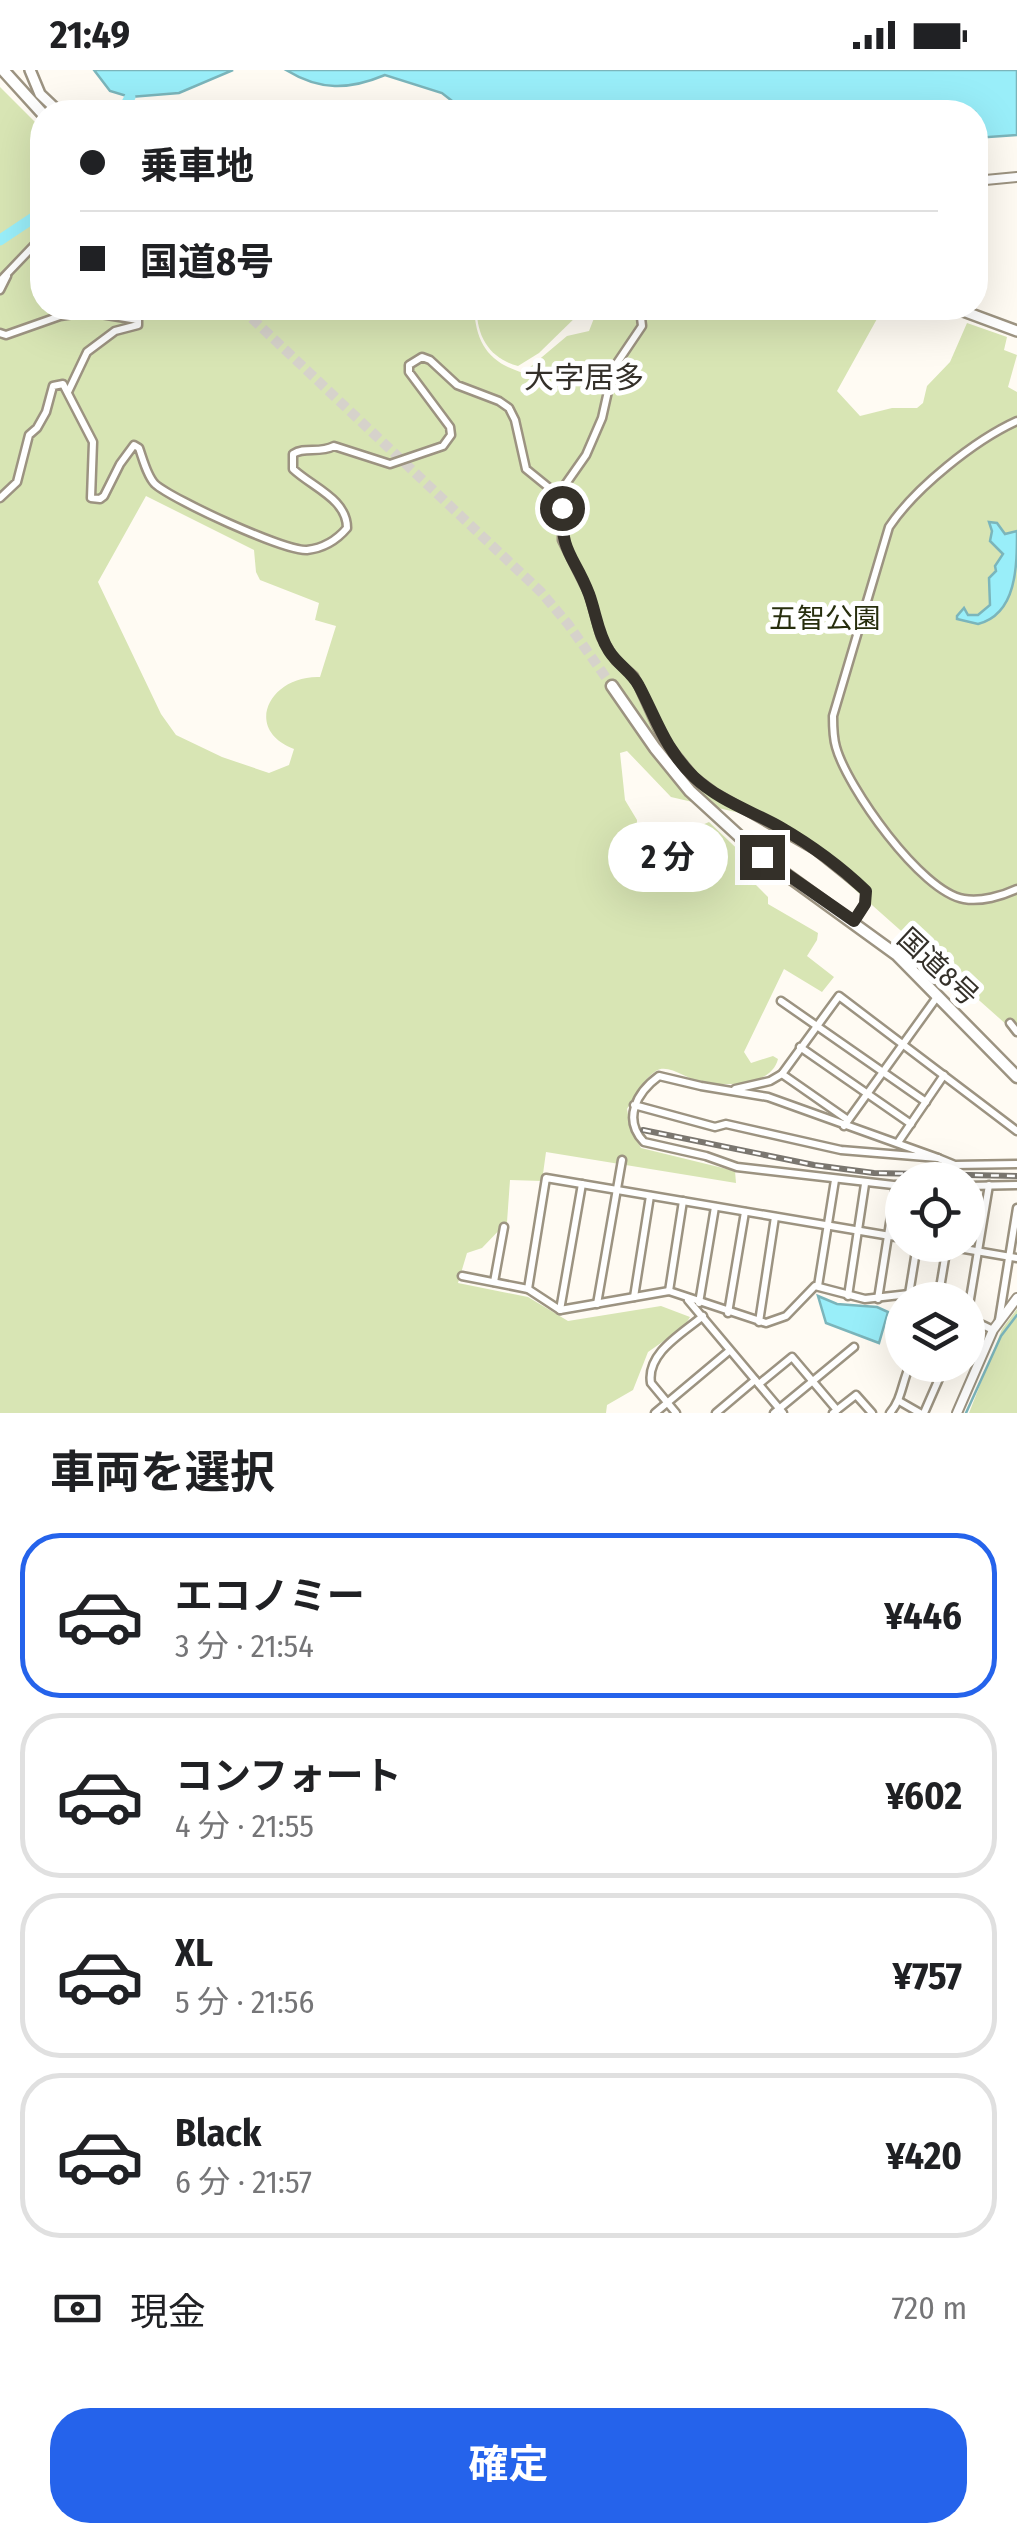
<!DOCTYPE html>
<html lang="ja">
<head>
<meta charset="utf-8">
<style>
  body { margin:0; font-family:"Fira Sans Condensed","Noto Sans JP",sans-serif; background:#f2f2f2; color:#202124; height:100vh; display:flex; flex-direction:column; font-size:38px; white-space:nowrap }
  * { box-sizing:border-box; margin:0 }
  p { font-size:32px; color:#757577 }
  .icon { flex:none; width:55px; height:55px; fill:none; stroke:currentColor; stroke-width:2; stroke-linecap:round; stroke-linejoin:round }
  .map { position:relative; height:1343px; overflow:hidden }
  .sheet { display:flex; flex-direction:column; background:#fff; flex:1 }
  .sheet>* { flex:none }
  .top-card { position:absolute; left:30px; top:30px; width:958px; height:220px; border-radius:40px; box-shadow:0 10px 40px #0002; display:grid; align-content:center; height:220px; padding:0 50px; background:#fff }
  .buttons { position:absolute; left:885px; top:1092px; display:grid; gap:20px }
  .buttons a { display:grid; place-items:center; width:100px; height:100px; border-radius:50%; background:#fff; box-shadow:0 10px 40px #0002; font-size:50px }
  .end { position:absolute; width:45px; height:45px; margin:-22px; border:12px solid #343029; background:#fff; box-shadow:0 0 0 5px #fff }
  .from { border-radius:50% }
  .bubble { position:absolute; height:70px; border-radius:35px; background:#fff; box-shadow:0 10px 40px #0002; font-size:32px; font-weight:700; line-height:70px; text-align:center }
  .top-card b { display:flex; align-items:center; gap:35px; height:95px; font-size:38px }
  .top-card b+b { border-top:2px solid #e0e0e0 }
  .top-card i { width:25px; height:25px; background:#202124 }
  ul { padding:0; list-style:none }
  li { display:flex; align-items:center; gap:30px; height:165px; margin:0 20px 15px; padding:0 30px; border:5px solid #e0e0e0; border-radius:40px }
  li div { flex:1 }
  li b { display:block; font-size:38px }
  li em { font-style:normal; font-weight:700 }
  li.selected { border-color:#2563eb }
  li>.icon { width:90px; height:90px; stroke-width:1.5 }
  h2 { padding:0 50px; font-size:45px; line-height:120px }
  .pay { display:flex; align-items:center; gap:25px; height:110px; padding:0 50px; font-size:38px }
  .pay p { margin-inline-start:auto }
  .cta { display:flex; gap:20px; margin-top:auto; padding:20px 50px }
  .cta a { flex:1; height:115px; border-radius:40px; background:#2563eb; color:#fff; font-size:40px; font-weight:700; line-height:115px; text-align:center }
  .status { display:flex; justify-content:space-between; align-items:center; height:70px; padding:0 50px; background:#fff; direction:ltr }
  .status svg { height:28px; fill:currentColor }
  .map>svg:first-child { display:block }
  .green { fill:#d8e5b4; fill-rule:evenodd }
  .water { fill:#99eef9; stroke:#7bb5bb; stroke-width:2.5 }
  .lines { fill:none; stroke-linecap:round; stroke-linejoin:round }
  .stream { stroke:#7bb5bb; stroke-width:2.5 }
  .river { stroke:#99eef9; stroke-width:11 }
  .trunk-tunnel { stroke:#d6d2cb; stroke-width:10; stroke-dasharray:10 5; stroke-linecap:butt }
  .minor-casing { stroke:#9c9381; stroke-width:11 }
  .tertiary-casing { stroke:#9c9381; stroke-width:12 }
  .secondary-casing { stroke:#9c9381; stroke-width:14 }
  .trunk-casing { stroke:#9c9381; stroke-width:15 }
  .minor { stroke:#fff; stroke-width:6 }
  .tertiary { stroke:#fff; stroke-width:8 }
  .secondary { stroke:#fff; stroke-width:9 }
  .trunk { stroke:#fff; stroke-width:10 }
  .rail-casing { stroke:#7a766f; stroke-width:6 }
  .rail { stroke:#fff; stroke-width:2.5; stroke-dasharray:8; stroke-linecap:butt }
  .route { stroke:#343029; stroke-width:12 }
  .labels { text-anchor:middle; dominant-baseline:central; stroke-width:10; stroke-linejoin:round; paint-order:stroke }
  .park-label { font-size:28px; fill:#272e0d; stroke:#fff }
  .street-label { font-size:28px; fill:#343029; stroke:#fff }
  .neighbourhood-label { font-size:30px; fill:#343029; stroke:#fff }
</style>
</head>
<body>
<div class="status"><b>21:49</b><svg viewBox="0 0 49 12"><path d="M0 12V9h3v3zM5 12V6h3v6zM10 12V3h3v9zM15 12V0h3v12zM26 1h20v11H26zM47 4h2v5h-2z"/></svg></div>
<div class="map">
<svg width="1017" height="1343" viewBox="0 0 1017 1343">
  <rect width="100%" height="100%" fill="#fffbf3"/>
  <g class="green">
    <path d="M0,17L42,59V238H474C476,273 488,292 523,303L567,266L589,261L598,238H609L633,250L676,238H883L837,321L860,346L892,338H917L923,333L927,316L950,292L967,253L1007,267L1004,280L1017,285L1008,317L1017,322V964L809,779L744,744L671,727L627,681L620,683L625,730L637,750L636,779L652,777L709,752L751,792L745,804L768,827V834L818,863L817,870L807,886L834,907L822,922L784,899L744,982L751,993L773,986L778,989C771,1017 725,1016 701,1012C688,1010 668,993 656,1001C644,1008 635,1027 627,1039L631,1060L641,1078L735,1101L736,1113L546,1082L542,1111L510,1110L507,1152L482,1178L467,1183L458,1213L528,1227L568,1251L661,1236L690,1247L684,1257L648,1282L633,1320L607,1335L606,1343H0ZM146,426L254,480L256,502L260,510L319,533L315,550L336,556L320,607C270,605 242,659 294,679L289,695L269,703L222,687L176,665L161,644L98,512Z"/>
    <path d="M477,238H584V239L539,283L518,296C490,289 476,266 477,238Z"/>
    <path d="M1017,1239V1343H969L1002,1259Z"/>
  </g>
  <g class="water">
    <path d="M94,0H233L179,23L130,27L110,21Z"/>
    <path d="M286,0H1017V65L975,68V42L482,41L456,34L442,23L385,5C349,20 320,21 286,0Z"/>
    <path d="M989,452L997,453L1005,464L1017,461C1017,496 1017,544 978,554L957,549V546L964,538L968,545H978L990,535L989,508L996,501L995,496L1003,484L990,471L992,461Z"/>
    <path d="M818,1226L837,1234L877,1237L888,1242L879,1273L826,1253Z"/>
  </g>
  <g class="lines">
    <path class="stream" d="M966,1343L1001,1266L1017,1245"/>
    <g class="river">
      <path d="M122,42L130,27"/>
      <path d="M0,170L42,142"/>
    </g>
    <path class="trunk-tunnel" d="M241,238L541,522L568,554L612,616"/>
    <defs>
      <g id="minor">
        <path d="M0,211L42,167"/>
        <path d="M0,220L7,206"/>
        <path d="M0,263L6,265L60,246L88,242L138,250V255L115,261L87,282L68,322"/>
        <path d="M1017,351C975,370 915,418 889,457L833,646C833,657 833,667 836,677C847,717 921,822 964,829C981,832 1002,826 1017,819"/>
        <path d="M558,425L586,385L602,348L613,299L642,256L640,239"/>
        <path d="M0,428L17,412L29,365L37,358L46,342L53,316L63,314L93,372L91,428L100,429L104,426L120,394L134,375L139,378C143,389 147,406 155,414C173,430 284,481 307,480C324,478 336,471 347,458C347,429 312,417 293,399V384C305,376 319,384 334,376L390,394L443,376L451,365L450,357L409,302V295L422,287L430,290L457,315L499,331L509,338L515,350L526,399L558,425L562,434V470L589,524L601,567L616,591L634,606L661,666L694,707L714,722L815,780L866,821L865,834L854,851"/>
        <path d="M781,931L926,1032"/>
        <path d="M1010,953L1017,962"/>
        <path d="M800,977L911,1054"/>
        <path d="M782,1004L848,1050"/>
        <path d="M735,1019L770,1011L782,1004L839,926L1017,1061"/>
        <path d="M634,1035L715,1057L726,1054L841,1080L938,1088L768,1027L701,1016L659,1006C637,1022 622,1049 644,1072L706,1086L737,1097L902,1116"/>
        <path d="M844,1056L937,927"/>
        <path d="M899,1071L944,1005"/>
        <path d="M938,1088L955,1095L1017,1094"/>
        <path d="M968,1116L1017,1115"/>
        <path d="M941,1175L1017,1188"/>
        <path d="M462,1206L528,1219L560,1240L669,1221L766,1253L786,1246L815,1216L865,1229L909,1224L924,1230"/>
        <path d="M494,1212L504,1157"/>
        <path d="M818,1216L835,1110"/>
        <path d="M528,1219L546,1108L902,1168"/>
        <path d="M669,1221L683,1131"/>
        <path d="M909,1224L917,1175"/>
        <path d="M848,1226L865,1114"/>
        <path d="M634,1227L650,1126"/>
        <path d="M878,1229L896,1115"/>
        <path d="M688,1230L783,1343"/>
        <path d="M938,1230L947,1176"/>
        <path d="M699,1233L715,1137"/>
        <path d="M597,1234L622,1090"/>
        <path d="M560,1240L582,1114"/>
        <path d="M968,1241L989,1115"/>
        <path d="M728,1243L745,1142"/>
        <path d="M968,1248L993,1260"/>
        <path d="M999,1250L1017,1138"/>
        <path d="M759,1252L775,1147"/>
        <path d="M759,1314L792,1287L837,1340"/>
        <path d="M899,1331L920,1343"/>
        <path d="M655,1343L729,1281"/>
        <path d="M676,1343L651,1313C646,1283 683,1263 703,1246"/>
        <path d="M716,1343L755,1310"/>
        <path d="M774,1343L854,1277"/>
        <path d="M833,1343L856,1325L872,1343"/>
        <path d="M890,1343C902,1329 902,1312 910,1295"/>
        <path d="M924,1343L945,1295"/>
      </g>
      <g id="tertiary">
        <path d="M975,111L1017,107"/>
        <path d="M957,1343L993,1260L1017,1228"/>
      </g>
      <g id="secondary">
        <path d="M30,0L40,24L59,42"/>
        <path d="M626,238H644"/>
        <path d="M955,238L1017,261"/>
      </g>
      <g id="trunk">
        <path d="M3,0L42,43"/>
        <path d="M612,616L655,678L690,721L762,787L897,885L1017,1007"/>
      </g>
    </defs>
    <use href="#minor" class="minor-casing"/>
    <use href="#tertiary" class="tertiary-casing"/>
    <use href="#secondary" class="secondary-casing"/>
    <use href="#trunk" class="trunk-casing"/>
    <use href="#minor" class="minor"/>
    <use href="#tertiary" class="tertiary"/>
    <use href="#secondary" class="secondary"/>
    <use href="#trunk" class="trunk"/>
    <defs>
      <path id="rail" d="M643,1060L814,1095L874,1103L1017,1106"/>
    </defs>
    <use href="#rail" class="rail-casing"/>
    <use href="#rail" class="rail"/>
  </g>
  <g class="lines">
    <path class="route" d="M562,438C561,485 574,485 589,524C596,543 598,564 609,581C618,595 632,602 639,616C657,650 665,679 694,707C718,730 751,741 780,757C811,775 840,796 866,821L865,834L854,851L762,787"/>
  </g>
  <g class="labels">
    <g class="park-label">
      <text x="825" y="548">五智公園</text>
    </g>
    <g class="street-label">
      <text transform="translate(938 897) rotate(43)">国道8号</text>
    </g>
    <g class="neighbourhood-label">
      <text x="584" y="308">大字居多</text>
    </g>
  </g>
</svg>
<div class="buttons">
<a><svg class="icon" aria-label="locate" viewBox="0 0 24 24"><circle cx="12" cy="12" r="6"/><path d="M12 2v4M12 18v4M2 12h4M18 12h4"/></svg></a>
<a><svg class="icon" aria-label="layers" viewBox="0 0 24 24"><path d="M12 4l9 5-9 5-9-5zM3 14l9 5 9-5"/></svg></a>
</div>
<i class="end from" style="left:562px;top:438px"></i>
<i class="end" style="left:762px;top:787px"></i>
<div class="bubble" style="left:608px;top:752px;width:120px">2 分</div>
<div class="top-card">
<b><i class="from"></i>乗車地</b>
<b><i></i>国道8号</b>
</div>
</div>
<section class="sheet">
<h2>車両を選択</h2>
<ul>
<li class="selected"><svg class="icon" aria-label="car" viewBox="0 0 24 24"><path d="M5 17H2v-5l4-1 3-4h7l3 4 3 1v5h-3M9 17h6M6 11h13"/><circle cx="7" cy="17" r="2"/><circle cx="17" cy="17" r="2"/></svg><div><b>エコノミー</b><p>3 分 · 21:54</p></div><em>¥446</em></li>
<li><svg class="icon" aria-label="car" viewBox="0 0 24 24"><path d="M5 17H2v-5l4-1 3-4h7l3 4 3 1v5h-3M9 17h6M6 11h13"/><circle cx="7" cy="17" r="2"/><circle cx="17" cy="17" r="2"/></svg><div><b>コンフォート</b><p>4 分 · 21:55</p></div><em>¥602</em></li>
<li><svg class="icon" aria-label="car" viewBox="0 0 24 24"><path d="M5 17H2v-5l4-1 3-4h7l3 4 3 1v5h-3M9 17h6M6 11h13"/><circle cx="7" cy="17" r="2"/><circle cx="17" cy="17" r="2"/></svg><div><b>XL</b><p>5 分 · 21:56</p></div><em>¥757</em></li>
<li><svg class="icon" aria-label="car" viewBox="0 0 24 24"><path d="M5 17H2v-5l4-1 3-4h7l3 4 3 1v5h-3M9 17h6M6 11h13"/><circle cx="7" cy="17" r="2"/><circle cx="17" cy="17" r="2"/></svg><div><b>Black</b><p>6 分 · 21:57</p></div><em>¥420</em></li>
</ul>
<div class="pay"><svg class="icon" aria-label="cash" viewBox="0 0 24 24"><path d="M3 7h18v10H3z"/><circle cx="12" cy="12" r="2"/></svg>現金<p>720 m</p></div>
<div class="cta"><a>確定</a></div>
</section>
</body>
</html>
